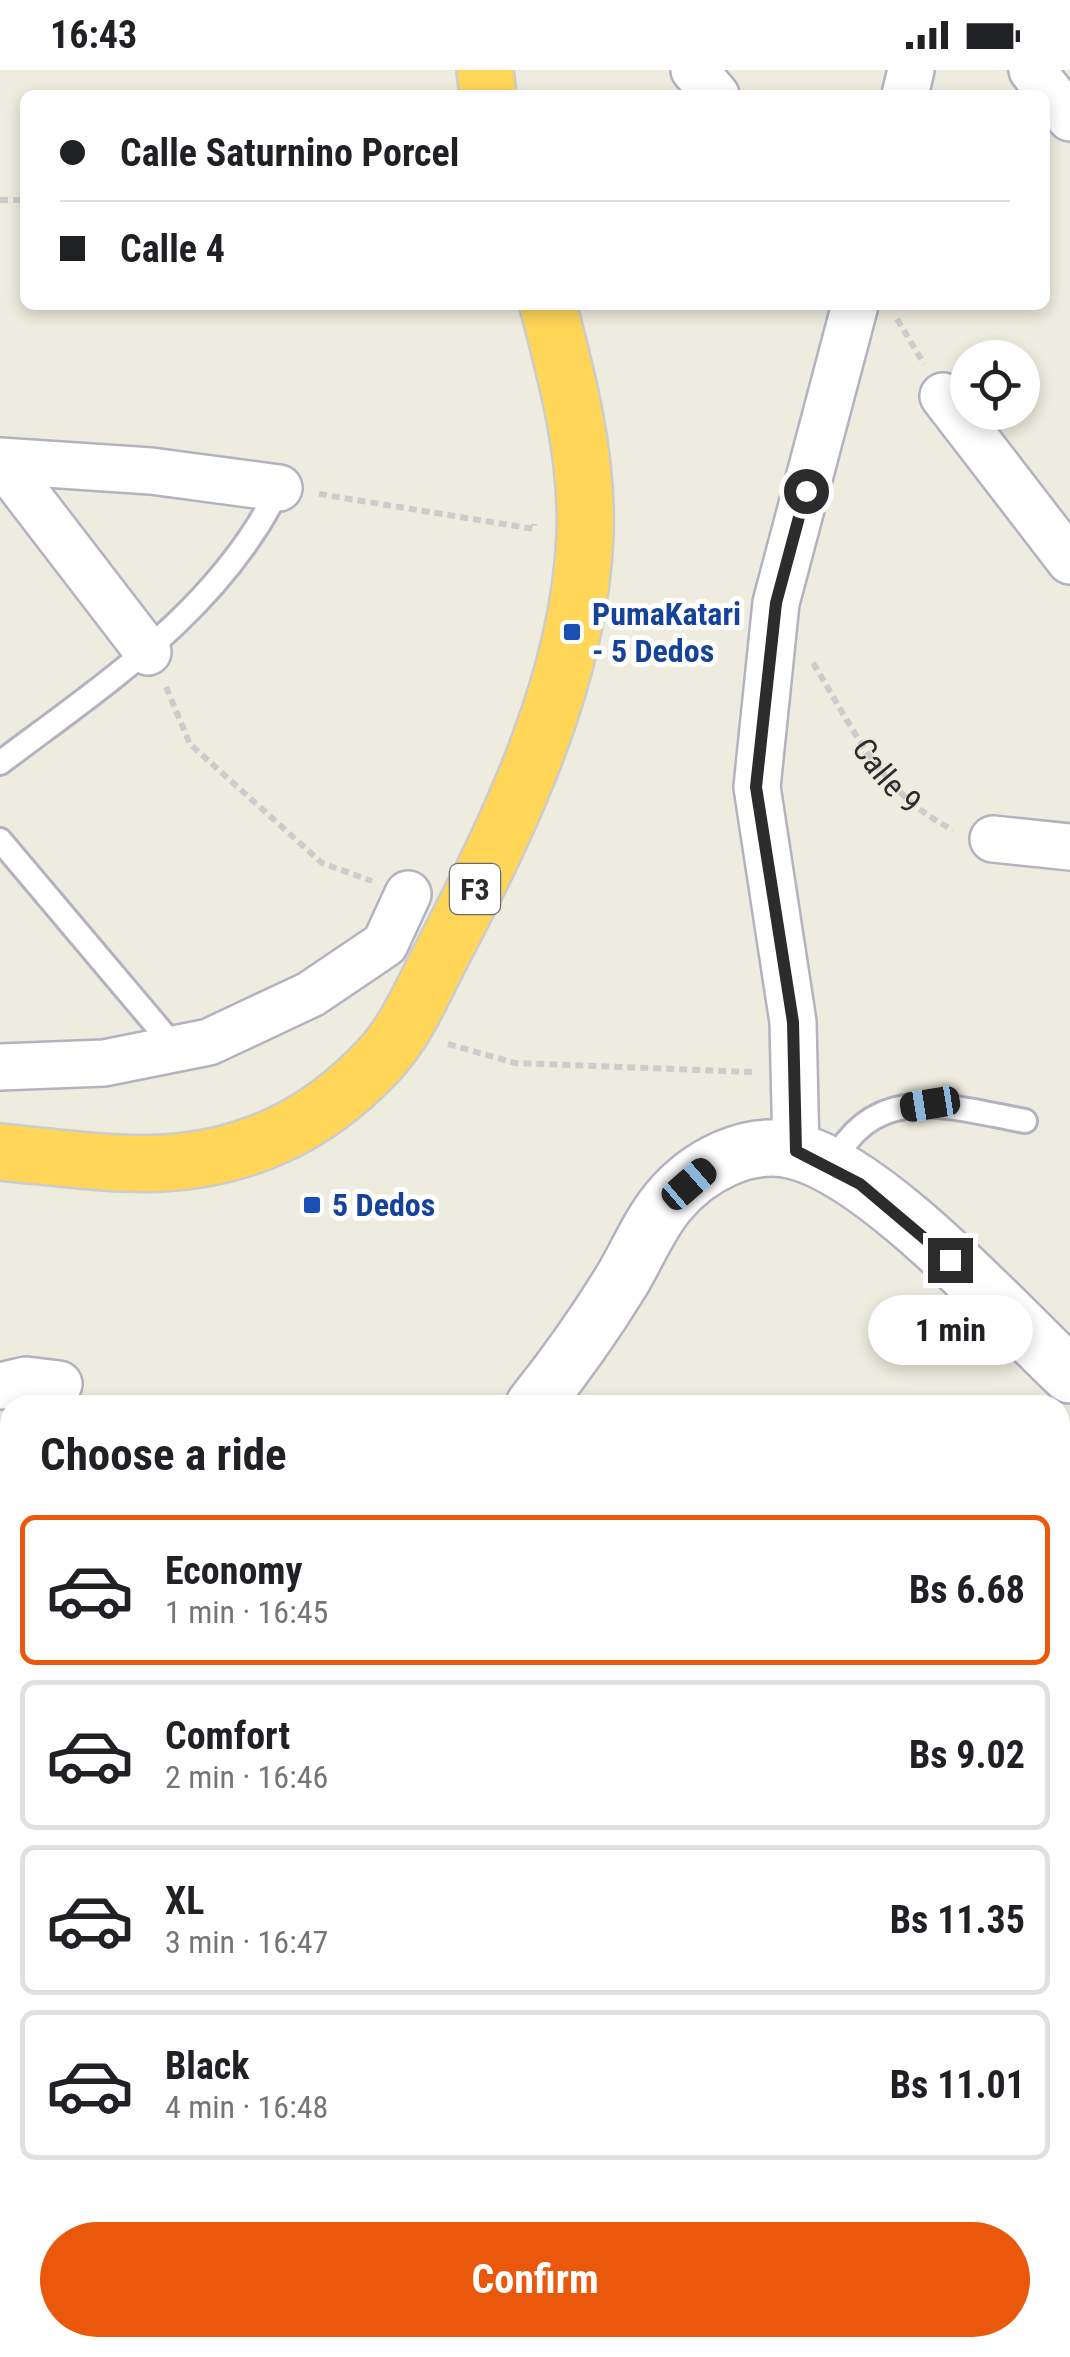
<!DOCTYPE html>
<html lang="en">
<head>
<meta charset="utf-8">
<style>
  body { margin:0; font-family:"Roboto Condensed",sans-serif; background:#f2f2f2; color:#202124; height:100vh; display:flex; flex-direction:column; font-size:38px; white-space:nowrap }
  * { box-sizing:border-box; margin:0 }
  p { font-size:32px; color:#757577 }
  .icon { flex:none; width:55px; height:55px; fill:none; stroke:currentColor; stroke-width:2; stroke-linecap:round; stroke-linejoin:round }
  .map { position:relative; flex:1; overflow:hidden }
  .drawer { position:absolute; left:0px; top:1325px; width:1070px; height:962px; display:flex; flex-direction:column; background:#fff; border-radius:30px 30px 0 0; box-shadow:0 5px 15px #0003 }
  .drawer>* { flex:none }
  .top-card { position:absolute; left:20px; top:20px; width:1030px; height:220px; border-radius:15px; box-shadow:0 5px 15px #0003; display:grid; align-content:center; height:220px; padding:0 40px; background:#fff }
  .controls { position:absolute; left:950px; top:270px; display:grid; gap:20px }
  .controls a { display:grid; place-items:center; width:90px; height:90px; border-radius:50%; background:#fff; box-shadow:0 5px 15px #0003; font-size:50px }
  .end { position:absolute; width:45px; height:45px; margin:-22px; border:12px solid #2c2c2c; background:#fff; box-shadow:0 0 0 5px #fff }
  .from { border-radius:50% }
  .bubble { position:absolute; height:70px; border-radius:35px; background:#fff; box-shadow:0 5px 15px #0003; font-size:32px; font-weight:700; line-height:70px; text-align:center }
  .car { position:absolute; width:30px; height:60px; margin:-30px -15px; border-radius:12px; box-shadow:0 0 8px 2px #0007; background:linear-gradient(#222 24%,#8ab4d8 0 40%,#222 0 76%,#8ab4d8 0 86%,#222 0) }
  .top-card b { display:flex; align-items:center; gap:35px; height:95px; font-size:38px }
  .top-card b+b { border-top:2px solid #e0e0e0 }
  .top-card i { width:25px; height:25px; background:#202124 }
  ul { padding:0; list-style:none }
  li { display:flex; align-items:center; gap:30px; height:150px; margin:0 20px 15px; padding:0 20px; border:5px solid #e0e0e0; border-radius:15px }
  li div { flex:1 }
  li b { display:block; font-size:38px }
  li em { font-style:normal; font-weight:700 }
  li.selected { border-color:#ea580c }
  li>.icon { width:90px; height:90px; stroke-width:1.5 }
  h2 { padding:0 40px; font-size:45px; line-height:120px }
  .primary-button { display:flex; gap:20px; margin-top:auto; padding:20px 40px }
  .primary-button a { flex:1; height:115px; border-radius:60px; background:#ea580c; color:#fff; font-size:40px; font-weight:700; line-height:115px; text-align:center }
  .status { display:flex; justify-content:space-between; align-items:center; height:70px; padding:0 50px; background:#fff; direction:ltr }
  .status svg { height:28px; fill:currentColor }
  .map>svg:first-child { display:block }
  .water { fill:#6ea5f3 }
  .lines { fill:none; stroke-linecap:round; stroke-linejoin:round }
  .lane-casing { stroke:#b3b2c0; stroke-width:28 }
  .street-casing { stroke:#b3b2c0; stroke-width:50 }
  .secondary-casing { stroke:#b3b2c0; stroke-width:60 }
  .highway-casing { stroke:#ccc; stroke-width:60 }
  .path { stroke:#ccc; stroke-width:6; stroke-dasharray:8 5; stroke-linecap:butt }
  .lane { stroke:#fff; stroke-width:22 }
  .street { stroke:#fff; stroke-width:45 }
  .secondary { stroke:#fff; stroke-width:55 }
  .highway { stroke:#ffd658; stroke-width:55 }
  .route { stroke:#2c2c2c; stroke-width:12 }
  .transit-dot { fill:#1a4fb4; stroke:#fff; stroke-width:4 }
  .labels { text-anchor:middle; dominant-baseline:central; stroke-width:10; stroke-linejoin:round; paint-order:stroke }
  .shield { fill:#fff; stroke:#6b6b6b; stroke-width:2.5 }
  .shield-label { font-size:30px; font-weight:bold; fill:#2c2c2c }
  .transit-label { font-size:32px; font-weight:bold; fill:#164399; stroke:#fff; text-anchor:start }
  .street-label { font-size:32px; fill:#2c2c2c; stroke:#fff }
</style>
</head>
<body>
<div class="status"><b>16:43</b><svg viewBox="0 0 49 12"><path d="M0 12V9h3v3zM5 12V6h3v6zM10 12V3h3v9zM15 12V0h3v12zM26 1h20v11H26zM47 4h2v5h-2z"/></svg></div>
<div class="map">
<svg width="1070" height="2287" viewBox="0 0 1070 2287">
  <rect width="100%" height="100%" fill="#eeecde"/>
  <path class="water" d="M0,1864L10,1876V2048L0,2055Z"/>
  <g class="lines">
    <defs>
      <g id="lane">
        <path d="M0,693C106,613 219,540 279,418"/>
        <path d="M0,770L178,981"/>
        <path d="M832,1095C875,1010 948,1037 1025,1051"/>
        <path d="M1060,2148L1070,2158"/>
        <path d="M516,2278L526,2287"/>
      </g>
      <g id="street">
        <path d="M694,0L716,25"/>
        <path d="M1032,0L1070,48"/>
        <path d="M905,25L911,0"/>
        <path d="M943,326L1070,491"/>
        <path d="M0,391L151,401L279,418"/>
        <path d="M2,392L148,582"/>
        <path d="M993,769L1070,777"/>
        <path d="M0,997L104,993L209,972L311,924L385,874L408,824"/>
        <path d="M796,1081L793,952L757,717L776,533L855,235"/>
        <path d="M0,1316L26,1310L59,1314"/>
        <path d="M0,1403L10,1423"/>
        <path d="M1060,1588L1070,1589"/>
        <path d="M0,1747L10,1758"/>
        <path d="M116,2278L122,2287"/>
        <path d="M248,2278L253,2287"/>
        <path d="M762,2278L769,2287"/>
      </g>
      <g id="secondary">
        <path d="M534,1335C566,1295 595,1254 622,1210C637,1185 649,1155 668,1132C698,1096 748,1069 795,1081C878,1102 1005,1244 1070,1305"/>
        <path d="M0,2100L10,2093"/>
      </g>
      <g id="highway">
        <path d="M485,0L488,25"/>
        <path d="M0,1082C98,1091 182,1109 276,1066C314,1049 350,1021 379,990C408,959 424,917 444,880C510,753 579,611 585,466C588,387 568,311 548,235"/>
      </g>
    </defs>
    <use href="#lane" class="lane-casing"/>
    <use href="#street" class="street-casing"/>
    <use href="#secondary" class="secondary-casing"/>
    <use href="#highway" class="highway-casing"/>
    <g class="path">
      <path d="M0,130H25"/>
      <path d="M897,249L924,294"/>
      <path d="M319,424L534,459V454"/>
      <path id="s1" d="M813,593C855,661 880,723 953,760"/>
      <path d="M166,617L190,674L322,793L372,811"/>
      <path d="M448,974L515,993L752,1002"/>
    </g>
    <use href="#lane" class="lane"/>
    <use href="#street" class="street"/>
    <use href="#secondary" class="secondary"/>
    <use href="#highway" class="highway"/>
  </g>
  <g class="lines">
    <path class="route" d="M806,421L776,533L756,717L793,952L796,1081L860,1114L950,1190"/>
  </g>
  <g class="transit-dot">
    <rect x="562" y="552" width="20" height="20" rx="5"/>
    <rect x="302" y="1125" width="20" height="20" rx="5"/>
  </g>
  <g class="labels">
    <rect class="shield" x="450" y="794" width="50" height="50" rx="8"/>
    <g class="shield-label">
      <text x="475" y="819">F3</text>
    </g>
    <g class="transit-label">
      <text x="592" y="544">PumaKatari<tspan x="592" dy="37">- 5 Dedos</tspan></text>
      <text x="332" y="1135">5 Dedos</text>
    </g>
    <g class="street-label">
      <text stroke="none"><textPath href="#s1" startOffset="135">Calle 9</textPath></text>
    </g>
  </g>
</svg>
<div class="controls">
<a><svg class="icon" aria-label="locate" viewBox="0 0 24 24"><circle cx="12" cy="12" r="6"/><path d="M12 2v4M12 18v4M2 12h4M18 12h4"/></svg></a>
</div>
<i class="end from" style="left:806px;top:421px"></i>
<i class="end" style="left:950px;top:1190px"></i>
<div class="bubble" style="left:868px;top:1225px;width:165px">1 min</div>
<i class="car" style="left:930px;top:1034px;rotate:261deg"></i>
<i class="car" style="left:689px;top:1114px;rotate:49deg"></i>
<div class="top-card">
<b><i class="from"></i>Calle Saturnino Porcel</b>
<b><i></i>Calle 4</b>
</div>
<section class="drawer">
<h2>Choose a ride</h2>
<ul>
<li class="selected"><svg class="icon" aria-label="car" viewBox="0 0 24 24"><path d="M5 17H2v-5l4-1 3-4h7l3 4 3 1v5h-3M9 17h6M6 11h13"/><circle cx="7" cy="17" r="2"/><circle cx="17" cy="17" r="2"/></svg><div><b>Economy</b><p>1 min · 16:45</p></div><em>Bs 6.68</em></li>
<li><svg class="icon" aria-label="car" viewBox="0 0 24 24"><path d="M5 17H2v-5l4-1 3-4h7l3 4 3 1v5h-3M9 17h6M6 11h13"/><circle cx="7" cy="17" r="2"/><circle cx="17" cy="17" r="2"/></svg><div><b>Comfort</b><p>2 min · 16:46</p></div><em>Bs 9.02</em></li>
<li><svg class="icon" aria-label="car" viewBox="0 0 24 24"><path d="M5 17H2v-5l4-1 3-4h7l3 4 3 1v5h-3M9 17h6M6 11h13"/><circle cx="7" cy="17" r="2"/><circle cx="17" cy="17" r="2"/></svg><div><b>XL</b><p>3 min · 16:47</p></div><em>Bs 11.35</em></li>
<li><svg class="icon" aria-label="car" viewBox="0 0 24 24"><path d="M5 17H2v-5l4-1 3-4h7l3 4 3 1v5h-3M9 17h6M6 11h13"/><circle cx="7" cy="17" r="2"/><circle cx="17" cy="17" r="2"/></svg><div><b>Black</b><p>4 min · 16:48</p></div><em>Bs 11.01</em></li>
</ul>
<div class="primary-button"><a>Confirm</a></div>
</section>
</div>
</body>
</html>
